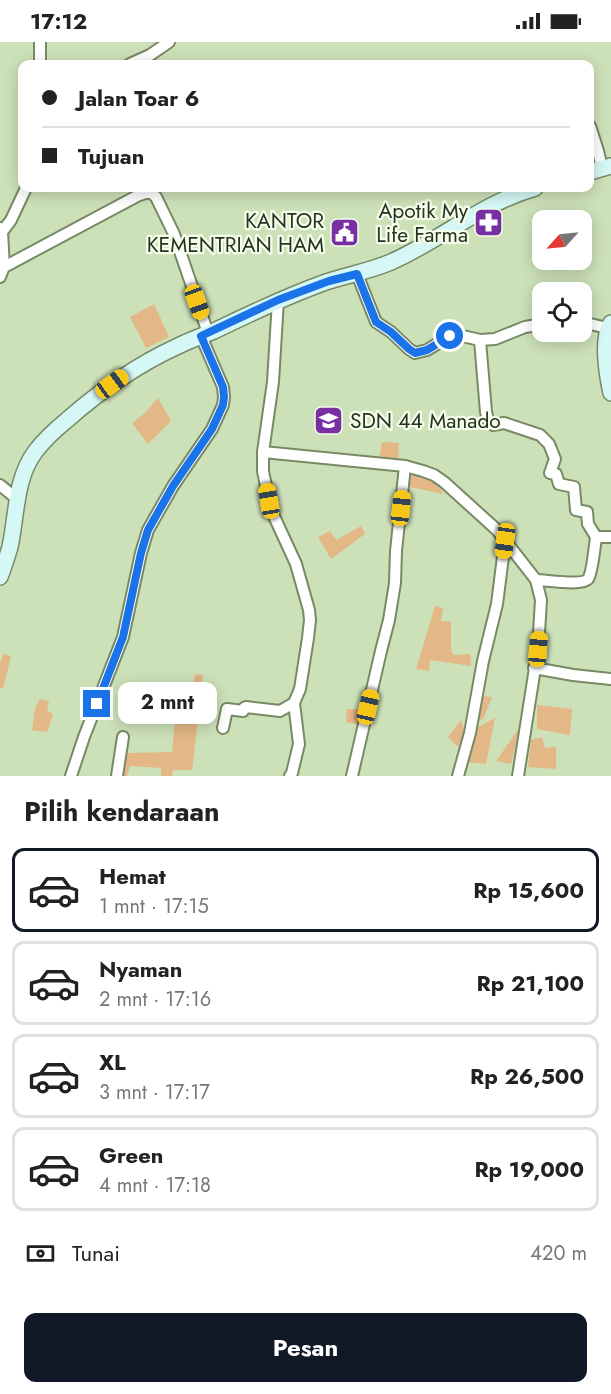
<!DOCTYPE html>
<html lang="id">
<head>
<meta charset="utf-8">
<style>
  body { margin:0; font-family:Jost,sans-serif; background:#f6f6f6; color:#222; height:100vh; display:flex; flex-direction:column; font-size:22px; white-space:nowrap }
  * { box-sizing:border-box; margin:0 }
  p { font-size:20px; color:#767676 }
  .icon { flex:none; width:33px; height:33px; fill:none; stroke:currentColor; stroke-width:2; stroke-linecap:round; stroke-linejoin:round }
  .map { position:relative; height:734px; overflow:hidden }
  .drawer { display:flex; flex-direction:column; background:#fff; flex:1 }
  .drawer>* { flex:none }
  .top-card { position:absolute; left:18px; top:18px; width:576px; height:132px; border-radius:12px; box-shadow:0 3px 15px #0003; display:grid; align-content:center; height:132px; padding:0 24px; background:#fff }
  .needle { width:39px; rotate:243deg }
  .buttons { position:absolute; left:532px; top:168px; display:grid; gap:12px }
  .buttons a { display:grid; place-items:center; width:60px; height:60px; border-radius:12px; background:#fff; box-shadow:0 3px 15px #0003; font-size:30px }
  .end { position:absolute; width:27px; height:27px; margin:-14px; border:8px solid #1a73e8; background:#fff; box-shadow:0 0 0 3px #fff }
  .from { border-radius:50% }
  .bubble { position:absolute; height:42px; border-radius:12px; background:#fff; box-shadow:0 3px 15px #0003; font-size:20px; font-weight:700; line-height:42px; text-align:center }
  .car { position:absolute; width:18px; height:36px; margin:-18px -9px; border-radius:8px; box-shadow:0 0 4px 2px #0007; background:linear-gradient(#f5c518 24%,#345 0 40%,#f5c518 0 76%,#345 0 86%,#f5c518 0) }
  .top-card b { display:flex; align-items:center; gap:21px; height:57px; font-size:22px }
  .top-card b+b { border-top:2px solid #e0e0e0 }
  .top-card i { width:15px; height:15px; background:#222 }
  ul { padding:0; list-style:none }
  li { display:flex; align-items:center; gap:18px; height:84px; margin:0 12px 9px; padding:0 12px; border:3px solid #e0e0e0; border-radius:12px }
  li div { flex:1 }
  li b { display:block; font-size:22px }
  li em { font-style:normal; font-weight:700 }
  li.on { border-color:#111827 }
  li>.icon { width:54px; height:54px; stroke-width:1.5 }
  h2 { padding:0 24px; font-size:27px; line-height:72px }
  .pay { display:flex; align-items:center; gap:15px; height:66px; padding:0 24px; font-size:22px }
  .pay p { margin-inline-start:auto }
  .cta { display:flex; gap:12px; margin-top:auto; padding:12px 24px }
  .cta a { flex:1; height:69px; border-radius:12px; background:#111827; color:#fff; font-size:24px; font-weight:700; line-height:69px; text-align:center }
  .status { display:flex; justify-content:space-between; align-items:center; height:42px; padding:0 30px; background:#fff; direction:ltr }
  .status svg { height:16px; fill:currentColor }
  .map>svg:first-child { display:block }
  .green { fill:#e3b786 }
  .lines { fill:none; stroke-linecap:round; stroke-linejoin:round }
  .street-casing { stroke:#778965; stroke-width:14 }
  .secondary-casing { stroke:#778965; stroke-width:18 }
  .street { stroke:#fff; stroke-width:10 }
  .secondary { stroke:#d5f7f5; stroke-width:15 }
  .route { stroke:#1a73e8; stroke-width:8 }
  .labels { text-anchor:middle; dominant-baseline:central; stroke-width:4.5; stroke-linejoin:round; paint-order:stroke }
  .poi-label { font-size:21px; fill:#293122; stroke:#f4feea; text-anchor:end }
</style>
</head>
<body>
<div class="status"><b>17:12</b><svg viewBox="0 0 49 12"><path d="M0 12V9h3v3zM5 12V6h3v6zM10 12V3h3v9zM15 12V0h3v12zM26 1h20v11H26zM47 4h2v5h-2z"/></svg></div>
<div class="map">
<svg width="611" height="734" viewBox="0 0 611 734">
  <rect width="100%" height="100%" fill="#cde1b9"/>
  <g class="green">
    <path d="M154,262L169,295L146,306L130,275Z"/>
    <path d="M158,356L171,379L148,402L132,381L144,372Z"/>
    <path d="M382,400L399,401L398,420L379,418Z"/>
    <path d="M409,429L434,437L443,452L410,445Z"/>
    <path d="M361,484L365,492L331,517L318,495L330,489L336,498Z"/>
    <path d="M435,564L443,566L441,579L451,580V609L454,613L470,612L471,624L430,618L429,629L416,627Z"/>
    <path d="M4,611L11,615L3,646H0V621Z"/>
    <path d="M195,632L203,633L192,728H173L172,734H161V726L130,724L127,734H119L125,711L172,710L176,668L183,663L184,649H192Z"/>
    <path d="M481,654L492,655L483,677L475,679Z"/>
    <path d="M40,657L49,659L47,668L53,673L47,690L32,688L35,667Z"/>
    <path d="M537,663L572,667L570,693L537,687Z"/>
    <path d="M347,667L364,668L359,683L346,680Z"/>
    <path d="M495,676L486,722L467,720L476,686Z"/>
    <path d="M461,678L465,693L458,705L448,695Z"/>
    <path d="M520,685L511,722L496,719Z"/>
    <path d="M542,695L545,706L556,705V727L528,725L531,698Z"/>
  </g>
  <g class="lines">
    <defs>
      <g id="street">
        <path d="M40,22V0"/>
        <path d="M130,22L150,13L169,0"/>
        <path d="M590,84L598,109L602,126"/>
        <path d="M0,186L2,190L4,225"/>
        <path d="M2,190L11,178L26,146"/>
        <path d="M357,232L376,280L391,290L409,307L415,311L427,308L450,294L458,293L480,298L495,297L525,285L543,282"/>
        <path d="M0,235L4,225L137,154C145,151 150,148 156,155L174,192L208,291"/>
        <path d="M278,258L273,340L263,410L405,424L423,429L434,433L444,440L497,488L536,538L541,558L538,607L518,734"/>
        <path d="M582,280L607,286"/>
        <path d="M480,298L486,370L488,378L493,383L504,381L540,393L549,402L555,417L550,431L556,432L559,442L574,445L576,468L587,470L588,482L596,495C595,503 592,532 588,537C582,544 546,538 536,538"/>
        <path d="M0,443L17,457"/>
        <path d="M596,495H611"/>
        <path d="M534,626L573,633L611,637"/>
        <path d="M223,686L227,667L243,669L244,666L246,665L280,669L294,661L300,647L308,596L310,578L309,568L296,522L273,472L269,459L263,429V410"/>
        <path d="M71,734L84,695L123,595L141,511L148,488L173,444L212,387L223,363L224,355L223,345L201,294"/>
        <path d="M117,734L123,695"/>
        <path d="M290,734L292,731L299,702L294,661"/>
        <path d="M352,734L381,609L389,578L395,541L396,509L405,424"/>
        <path d="M458,734L470,691L483,619L497,562L505,499"/>
      </g>
      <g id="secondary">
        <path d="M590,130L611,124"/>
        <path d="M611,281C601,296 607,333 611,351"/>
        <path d="M0,535C4,525 7,515 10,505C17,473 15,437 35,410C44,398 56,387 67,378C100,349 137,323 176,305C188,299 201,294 214,289C251,271 287,254 326,240C347,233 370,229 391,220C441,198 482,161 535,146"/>
      </g>
    </defs>
    <use href="#street" class="street-casing"/>
    <use href="#secondary" class="secondary-casing"/>
    <use href="#street" class="street"/>
    <use href="#secondary" class="secondary"/>
  </g>
  <g class="lines">
    <path class="route" d="M97,662L123,595L141,511L148,488L173,444L212,387L223,363L224,355L223,345L201,294L278,258L329,239L357,232L376,280L391,290L409,307L415,311L427,308L450,294"/>
  </g>
  <defs>
    <symbol id="pharmacy-square" viewBox="-11 -11 22 22"><rect x="-9" y="-9" width="18" height="18" rx="4" fill="#772fa2" stroke="#f4feea"/><path d="M-2-6h4v4h4v4h-4v4h-4v-4h-4v-4h4Z" fill="#fff"/></symbol>
    <symbol id="civic-square" viewBox="-11 -11 22 22"><rect x="-9" y="-9" width="18" height="18" rx="4" fill="#772fa2" stroke="#f4feea"/><path d="M-.6-6.5H3V-4.5H.6V-3L4-1V1h2V6H-6V1h2V-1L-.6-3ZM-1.2 2.5V6h2.4V2.5Z" fill="#fff"/></symbol>
    <symbol id="school-square" viewBox="-11 -11 22 22"><rect x="-9" y="-9" width="18" height="18" rx="4" fill="#772fa2" stroke="#f4feea"/><path d="M0-5L7-2L0 1L-7-2ZM-4 1L0 2.5L4 1V4Q0 6-4 4Z" fill="#fff"/></symbol>
  </defs>
  <g fill-rule="evenodd">
    <use href="#pharmacy-square" x="472" y="164" width="33" height="33"/>
    <use href="#civic-square" x="328" y="174" width="33" height="33"/>
    <use href="#school-square" x="312" y="362" width="33" height="33"/>
  </g>
  <g class="labels">
    <g class="poi-label">
      <text x="468" y="169">Apotik My<tspan x="468" dy="24">Life Farma</tspan></text>
      <text x="324" y="179">KANTOR<tspan x="324" dy="24">KEMENTRIAN HAM</tspan></text>
      <text x="350" y="379" text-anchor="start">SDN 44 Manado</text>
    </g>
  </g>
</svg>
<div class="buttons">
<a><svg class="needle" viewBox="-14 -14 28 28"><path d="M0-13l5 13h-10z" fill="#e53935"/><path d="M0 13l5-13h-10z" fill="#767676"/></svg></a>
<a><svg class="icon" aria-label="locate" viewBox="0 0 24 24"><circle cx="12" cy="12" r="6"/><path d="M12 2v4M12 18v4M2 12h4M18 12h4"/></svg></a>
</div>
<i class="end from" style="left:450px;top:294px"></i>
<i class="end" style="left:97px;top:662px"></i>
<div class="bubble" style="left:118px;top:640px;width:99px">2 mnt</div>
<i class="car" style="left:197px;top:260px;rotate:160deg"></i>
<i class="car" style="left:112px;top:342px;rotate:54deg"></i>
<i class="car" style="left:269px;top:459px;rotate:350deg"></i>
<i class="car" style="left:401px;top:466px;rotate:6deg"></i>
<i class="car" style="left:505px;top:499px;rotate:188deg"></i>
<i class="car" style="left:538px;top:607px;rotate:5deg"></i>
<i class="car" style="left:368px;top:665px;rotate:13deg"></i>
<div class="top-card">
<b><i class="from"></i>Jalan Toar 6</b>
<b><i></i>Tujuan</b>
</div>
</div>
<section class="drawer">
<h2>Pilih kendaraan</h2>
<ul>
<li class="on"><svg class="icon" aria-label="car" viewBox="0 0 24 24"><path d="M5 17H2v-5l4-1 3-4h7l3 4 3 1v5h-3M9 17h6M6 11h13"/><circle cx="7" cy="17" r="2"/><circle cx="17" cy="17" r="2"/></svg><div><b>Hemat</b><p>1 mnt · 17:15</p></div><em>Rp 15,600</em></li>
<li><svg class="icon" aria-label="car" viewBox="0 0 24 24"><path d="M5 17H2v-5l4-1 3-4h7l3 4 3 1v5h-3M9 17h6M6 11h13"/><circle cx="7" cy="17" r="2"/><circle cx="17" cy="17" r="2"/></svg><div><b>Nyaman</b><p>2 mnt · 17:16</p></div><em>Rp 21,100</em></li>
<li><svg class="icon" aria-label="car" viewBox="0 0 24 24"><path d="M5 17H2v-5l4-1 3-4h7l3 4 3 1v5h-3M9 17h6M6 11h13"/><circle cx="7" cy="17" r="2"/><circle cx="17" cy="17" r="2"/></svg><div><b>XL</b><p>3 mnt · 17:17</p></div><em>Rp 26,500</em></li>
<li><svg class="icon" aria-label="car" viewBox="0 0 24 24"><path d="M5 17H2v-5l4-1 3-4h7l3 4 3 1v5h-3M9 17h6M6 11h13"/><circle cx="7" cy="17" r="2"/><circle cx="17" cy="17" r="2"/></svg><div><b>Green</b><p>4 mnt · 17:18</p></div><em>Rp 19,000</em></li>
</ul>
<div class="pay"><svg class="icon" aria-label="cash" viewBox="0 0 24 24"><path d="M3 7h18v10H3z"/><circle cx="12" cy="12" r="2"/></svg>Tunai<p>420 m</p></div>
<div class="cta"><a>Pesan</a></div>
</section>
</body>
</html>
